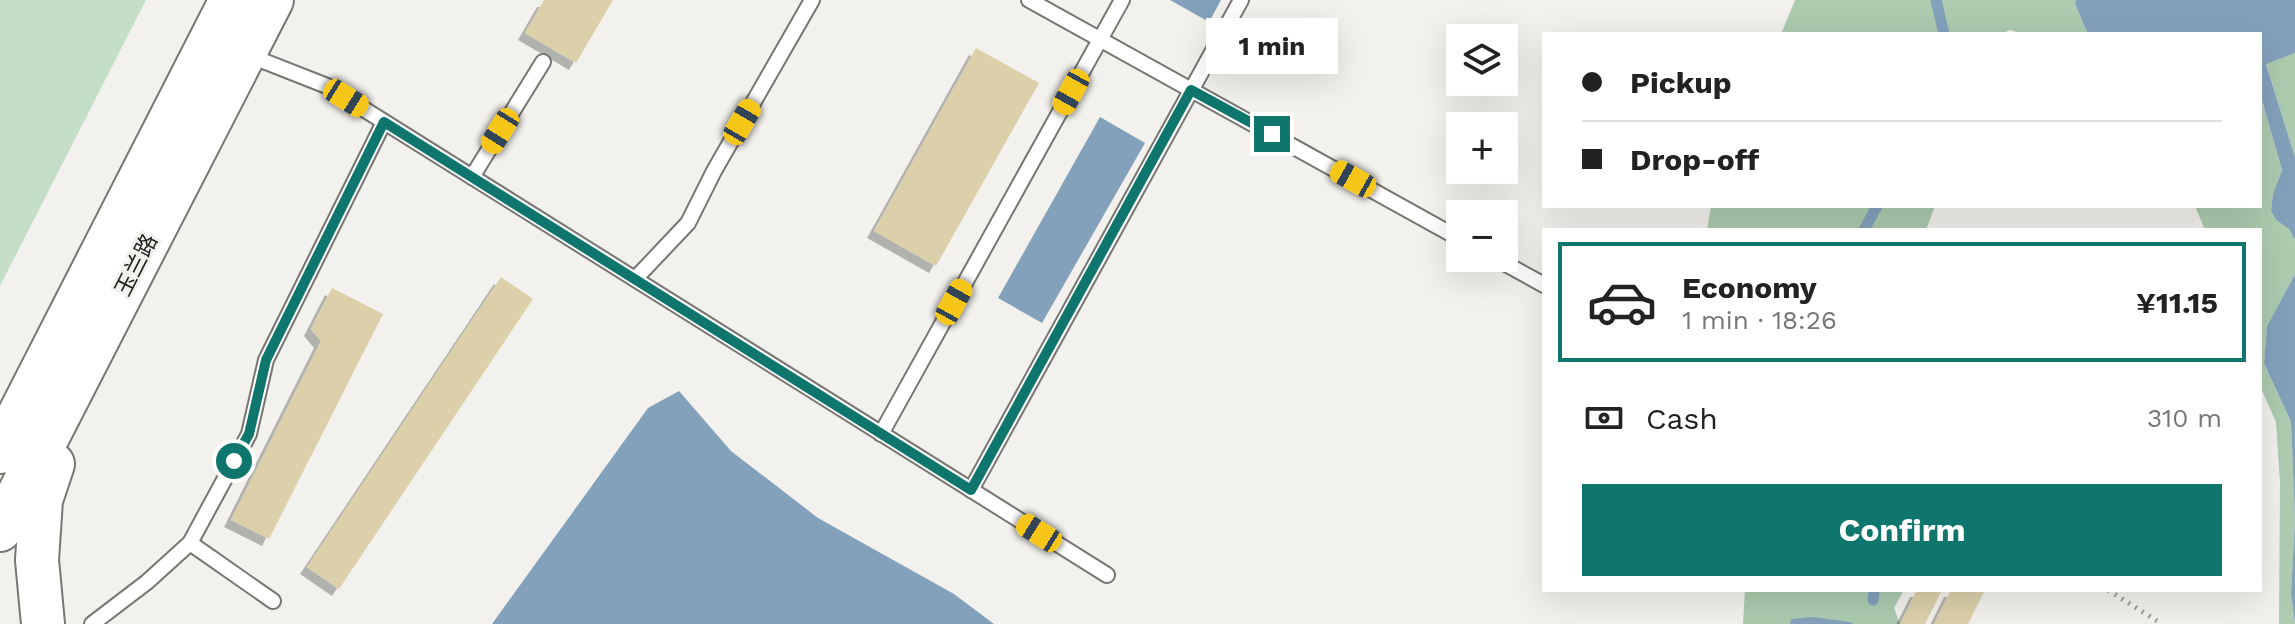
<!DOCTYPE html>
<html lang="en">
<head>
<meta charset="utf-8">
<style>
  body { margin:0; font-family:"Work Sans","Noto Sans SC",sans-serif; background:#f2f2f2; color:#222; height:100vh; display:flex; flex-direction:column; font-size:30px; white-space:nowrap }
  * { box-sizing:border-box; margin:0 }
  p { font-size:26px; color:#767676 }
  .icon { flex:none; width:44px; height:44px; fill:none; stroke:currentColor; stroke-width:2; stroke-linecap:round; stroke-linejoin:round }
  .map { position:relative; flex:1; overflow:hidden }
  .details { position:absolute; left:1542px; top:228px; width:720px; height:364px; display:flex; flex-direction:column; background:#fff; border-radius:0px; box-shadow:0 8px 32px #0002 }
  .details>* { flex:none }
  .banner { position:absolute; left:1542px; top:32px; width:720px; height:176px; border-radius:0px; box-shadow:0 8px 32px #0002; display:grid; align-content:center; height:176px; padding:0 40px; background:#fff }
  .buttons { position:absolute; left:1446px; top:24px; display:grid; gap:16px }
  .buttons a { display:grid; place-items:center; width:72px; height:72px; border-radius:0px; background:#fff; box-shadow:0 8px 32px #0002; font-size:40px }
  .end { position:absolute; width:36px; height:36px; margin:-18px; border:10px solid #0f766e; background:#fff; box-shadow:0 0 0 4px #fff }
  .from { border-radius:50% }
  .bubble { position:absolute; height:56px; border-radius:0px; background:#fff; box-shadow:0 8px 32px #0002; font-size:26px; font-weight:700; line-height:56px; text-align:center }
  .car { position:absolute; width:24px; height:48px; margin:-24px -12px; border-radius:10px; box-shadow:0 0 6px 2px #0007; background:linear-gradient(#f5c518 24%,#345 0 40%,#f5c518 0 76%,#345 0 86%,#f5c518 0) }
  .banner b { display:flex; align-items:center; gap:28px; height:76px; font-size:30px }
  .banner b+b { border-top:2px solid #e0e0e0 }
  .banner i { width:20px; height:20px; background:#222 }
  ul { padding:14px 0 0; list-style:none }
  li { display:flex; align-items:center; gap:24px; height:120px; margin:0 16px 12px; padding:0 24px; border:4px solid transparent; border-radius:0px }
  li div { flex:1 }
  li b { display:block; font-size:30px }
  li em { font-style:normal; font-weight:700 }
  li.on { border-color:#0f766e }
  li>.icon { width:72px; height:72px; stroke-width:1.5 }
  .pay { display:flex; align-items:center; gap:20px; height:88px; padding:0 40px; font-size:30px }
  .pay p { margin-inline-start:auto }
  .action { display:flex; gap:16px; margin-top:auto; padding:16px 40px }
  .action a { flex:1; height:92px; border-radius:0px; background:#0f766e; color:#fff; font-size:32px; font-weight:700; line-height:92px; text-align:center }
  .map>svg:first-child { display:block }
  .green { fill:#c5dec7 }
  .forest { fill:#accbaf }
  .water { fill:#84a1bc }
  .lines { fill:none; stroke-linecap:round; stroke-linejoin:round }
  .stream { stroke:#84a1bc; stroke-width:11 }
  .building { fill:#dbd0aa; filter:url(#shadow) }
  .lane-casing { stroke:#777673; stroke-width:18 }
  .secondary-casing { stroke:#777673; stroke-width:46 }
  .path { stroke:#9d9c99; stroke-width:5; stroke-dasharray:2 6; stroke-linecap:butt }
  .lane { stroke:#fff; stroke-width:14 }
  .secondary { stroke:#fff; stroke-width:42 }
  .route { stroke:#0f766e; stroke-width:10 }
  .labels { text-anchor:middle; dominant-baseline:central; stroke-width:6; stroke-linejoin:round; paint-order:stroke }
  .street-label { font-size:22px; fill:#1e1d1c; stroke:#f2f1ed }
</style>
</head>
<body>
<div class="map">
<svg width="2295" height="624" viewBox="0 0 2295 624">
  <defs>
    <filter id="shadow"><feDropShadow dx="-7" dy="7" stdDeviation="0" flood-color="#0004"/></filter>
  </defs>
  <rect width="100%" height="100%" fill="#f2f1ed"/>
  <path class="green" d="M0,0H146L0,286Z"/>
  <g class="forest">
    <path d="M1795,0H2076L2075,4L2088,34H2023L2010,30L2000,34H1781Z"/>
    <path d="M2295,53V157L2266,63Z"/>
    <path d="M2260,93L2282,170L2273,194L2271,211L2276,220L2289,228L2295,240V274L2267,326L2264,363L2291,422L2295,519L2291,594L2295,624H2279L2280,482L2276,422L2260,386V230H2205L2195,206H2260Z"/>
    <path d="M1711,206H1935L1926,230H1707Z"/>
    <path d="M1745,590H1904L1894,608L1900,624H1743Z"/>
  </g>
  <g class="water">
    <path d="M1170,0H1221L1209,22Z"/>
    <path d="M2076,0H2295V53L2266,64L2295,157V240L2289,229L2276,220L2271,211L2273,194L2282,170L2260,93V34H2088L2075,4Z"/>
    <path d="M1100,117L1145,143L1042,323L998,298Z"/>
    <path d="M2295,274V624L2291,594L2295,519L2291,422L2264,363L2267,326Z"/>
    <path d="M679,391L731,451L818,518L954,594L994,624H492L648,408Z"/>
    <path d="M1812,617L1850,622L1854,624H1790L1791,619Z"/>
  </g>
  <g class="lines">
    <g class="stream">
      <path d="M1936,0L1944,34"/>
      <path d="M1864,230L1877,206"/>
      <path d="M1873,600L1874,590"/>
    </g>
  </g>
  <g class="building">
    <path d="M544,0H613L576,63L525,33Z"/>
    <path d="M976,48L1039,83L936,266L874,231Z"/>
    <path d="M501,277L533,299L339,589L307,567Z"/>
    <path d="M332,288L383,314L269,539L231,520L321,341L311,329Z"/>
    <path d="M1917,590H1942L1925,624H1900Z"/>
    <path d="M1951,590H1985L1968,624H1934Z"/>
  </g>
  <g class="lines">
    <defs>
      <g id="lane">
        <path d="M1029,0L1460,239"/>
        <path d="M248,55L327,86L1107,575"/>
        <path d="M472,177L543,62"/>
        <path d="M1495,258L1544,285"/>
        <path d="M635,279L688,223L714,171L812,0"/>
        <path d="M881,434L1122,0"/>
        <path d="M971,490L1241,0"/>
        <path d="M190,543L273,601"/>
        <path d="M92,624L147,582L190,543L249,434L266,360L384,122"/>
      </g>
      <g id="secondary">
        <path d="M0,452L231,0"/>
        <path d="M0,530L272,0"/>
        <path d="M43,624L37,560L41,500L53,464"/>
      </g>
    </defs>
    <use href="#lane" class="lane-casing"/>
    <use href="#secondary" class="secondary-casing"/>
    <path class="path" d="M2108,590L2162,624"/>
    <use href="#lane" class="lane"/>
    <use href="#secondary" class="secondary"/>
  </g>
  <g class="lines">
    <path class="route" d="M234,461L249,434L266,360L384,122L971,490L1191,90L1272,134"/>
  </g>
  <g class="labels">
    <g class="street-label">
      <text transform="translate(136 265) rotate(-63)">玉兰路</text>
    </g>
  </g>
</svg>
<div class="buttons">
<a><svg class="icon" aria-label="layers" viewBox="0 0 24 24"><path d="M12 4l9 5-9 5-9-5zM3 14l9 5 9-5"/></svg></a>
<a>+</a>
<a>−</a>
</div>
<i class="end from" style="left:234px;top:461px"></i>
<i class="end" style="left:1272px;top:134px"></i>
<div class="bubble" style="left:1206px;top:18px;width:132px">1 min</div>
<i class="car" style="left:1071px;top:92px;rotate:209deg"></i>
<i class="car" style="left:346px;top:98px;rotate:122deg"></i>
<i class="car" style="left:742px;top:122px;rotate:30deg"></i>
<i class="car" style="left:500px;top:131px;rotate:212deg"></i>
<i class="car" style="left:1353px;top:179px;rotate:299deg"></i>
<i class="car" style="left:954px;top:302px;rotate:29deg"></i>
<i class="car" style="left:1039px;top:533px;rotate:302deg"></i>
<div class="banner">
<b><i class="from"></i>Pickup</b>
<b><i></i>Drop-off</b>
</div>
<section class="details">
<ul>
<li class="on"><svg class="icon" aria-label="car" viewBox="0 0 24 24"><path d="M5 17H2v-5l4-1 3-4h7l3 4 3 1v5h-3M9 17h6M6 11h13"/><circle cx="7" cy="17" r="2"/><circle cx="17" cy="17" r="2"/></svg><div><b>Economy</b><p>1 min · 18:26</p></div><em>¥11.15</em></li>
</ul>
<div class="pay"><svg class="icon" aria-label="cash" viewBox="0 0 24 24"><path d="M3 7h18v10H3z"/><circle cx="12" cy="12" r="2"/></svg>Cash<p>310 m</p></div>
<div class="action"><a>Confirm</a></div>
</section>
</div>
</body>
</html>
